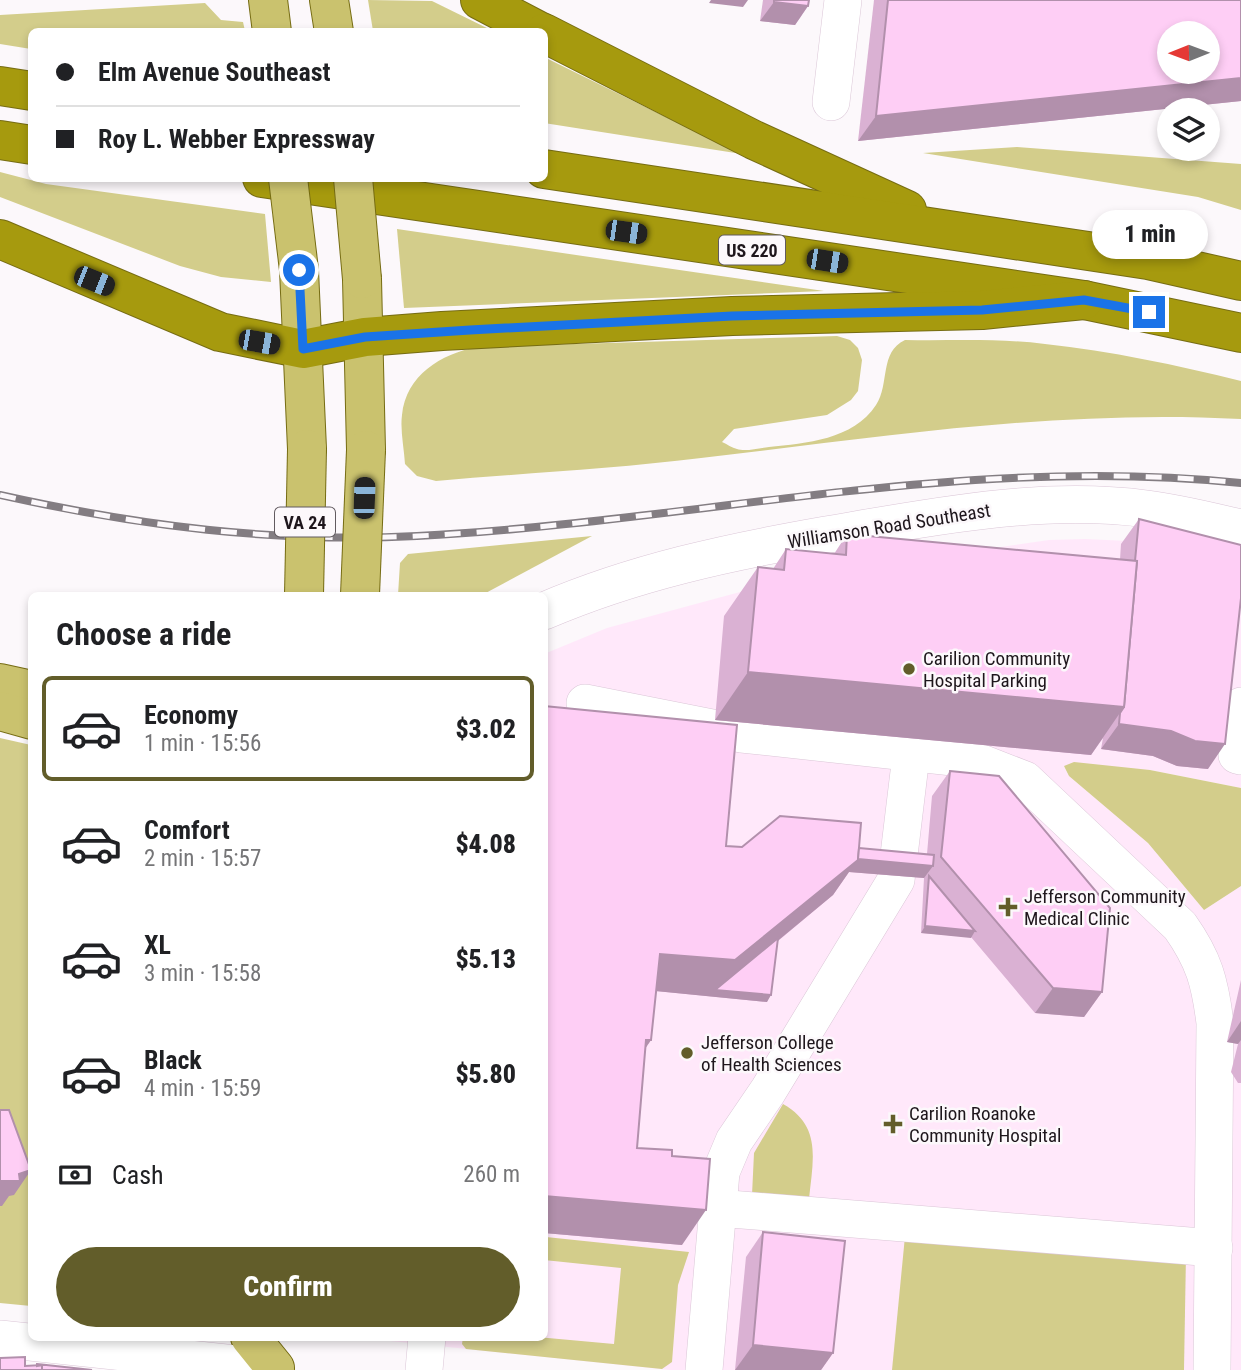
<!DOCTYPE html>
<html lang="en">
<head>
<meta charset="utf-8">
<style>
  body { margin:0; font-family:"Roboto Condensed",sans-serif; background:#f6f6f6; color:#202124; height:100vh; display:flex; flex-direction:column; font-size:26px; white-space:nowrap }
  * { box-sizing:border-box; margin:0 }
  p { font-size:23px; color:#757577 }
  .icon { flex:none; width:38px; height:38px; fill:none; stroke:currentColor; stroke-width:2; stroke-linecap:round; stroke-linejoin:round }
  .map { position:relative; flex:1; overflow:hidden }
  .side { position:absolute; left:28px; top:592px; width:520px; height:749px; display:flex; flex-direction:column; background:#fff; border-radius:10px; box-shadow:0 4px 10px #0003 }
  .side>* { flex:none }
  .hud { position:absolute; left:28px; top:28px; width:520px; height:154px; border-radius:10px; box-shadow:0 4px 10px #0003; display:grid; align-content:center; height:154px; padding:0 28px; background:#fff }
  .needle { width:46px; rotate:269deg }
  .tools { position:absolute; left:1157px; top:21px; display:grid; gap:14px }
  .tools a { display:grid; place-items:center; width:63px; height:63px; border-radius:50%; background:#fff; box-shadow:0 4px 10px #0003; font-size:35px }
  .end { position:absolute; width:32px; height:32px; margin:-16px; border:9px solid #1a73e8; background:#fff; box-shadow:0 0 0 4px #fff }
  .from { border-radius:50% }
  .bubble { position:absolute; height:49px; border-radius:24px; background:#fff; box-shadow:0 4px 10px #0003; font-size:23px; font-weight:800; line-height:49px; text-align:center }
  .car { position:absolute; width:21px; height:42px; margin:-21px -10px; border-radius:9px; box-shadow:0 0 5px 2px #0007; background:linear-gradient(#222 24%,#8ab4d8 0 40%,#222 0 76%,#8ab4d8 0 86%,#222 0) }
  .hud b { display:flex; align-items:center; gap:24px; height:66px; font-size:26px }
  .hud b+b { border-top:2px solid #e0e0e0 }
  .hud i { width:18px; height:18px; background:#202124 }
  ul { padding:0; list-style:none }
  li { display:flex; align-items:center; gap:21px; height:105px; margin:0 14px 10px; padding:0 14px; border:4px solid transparent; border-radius:10px }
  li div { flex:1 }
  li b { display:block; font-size:26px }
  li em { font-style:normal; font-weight:800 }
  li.selected { border-color:#625d2a }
  li>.icon { width:63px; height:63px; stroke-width:1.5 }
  h2 { padding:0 28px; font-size:32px; line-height:84px }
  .pay { display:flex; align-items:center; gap:18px; height:77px; padding:0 28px; font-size:26px }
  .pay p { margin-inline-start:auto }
  .primary-button { display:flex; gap:14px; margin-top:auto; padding:14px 28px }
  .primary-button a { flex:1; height:80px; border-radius:42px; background:#625d2a; color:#fff; font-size:28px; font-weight:800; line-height:80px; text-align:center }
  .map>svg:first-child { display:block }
  .built { fill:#ffe8fa }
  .green { fill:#d3cd8b }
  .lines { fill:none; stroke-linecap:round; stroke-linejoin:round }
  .minor-casing { stroke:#dbc6d7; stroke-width:38 }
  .major-casing { stroke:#766c13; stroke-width:40 }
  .highway-casing { stroke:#766c13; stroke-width:40 }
  .minor { stroke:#fff; stroke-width:37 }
  .major { stroke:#cac26e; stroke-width:38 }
  .highway { stroke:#a69a0e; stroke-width:38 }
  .rail-casing { stroke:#837d82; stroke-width:8 }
  .rail { stroke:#fcf8fb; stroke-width:5; stroke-dasharray:16; stroke-linecap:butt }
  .major-bridge-casing { stroke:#766c13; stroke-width:40; stroke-linecap:butt }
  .major-bridge { stroke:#cac26e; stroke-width:38 }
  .wall { fill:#dab1d3 }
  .shaded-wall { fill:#b290ac }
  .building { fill:#fecef5; stroke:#b290ac; stroke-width:2; fill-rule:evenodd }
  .route { stroke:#1a73e8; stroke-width:9 }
  .poi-dot { fill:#625d2a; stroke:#fcf8fb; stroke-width:2.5 }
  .labels { text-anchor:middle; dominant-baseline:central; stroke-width:5; stroke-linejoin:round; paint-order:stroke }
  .shield { fill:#fcf8fb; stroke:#615a5f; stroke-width:2 }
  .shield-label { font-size:18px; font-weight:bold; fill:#1e161c }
  .street-label { font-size:19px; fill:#1e161c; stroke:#fcf8fb }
  .poi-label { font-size:19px; fill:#1e161c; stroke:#fcf8fb; text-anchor:start }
</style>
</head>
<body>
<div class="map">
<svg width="1241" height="1370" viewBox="0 0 1241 1370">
  <rect width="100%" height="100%" fill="#fcf8fb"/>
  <path class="built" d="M1085,539L1128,541L1241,563V788L1150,770L1064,766L1069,776L1148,843L1204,910L1241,886V1370H670L352,1337H544V654L607,628L799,576L1049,540Z"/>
  <g class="green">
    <path d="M368,0L432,1L493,31H373Z"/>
    <path d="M205,3L221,20L243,22L245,31L32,32L31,49L0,44V15Z"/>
    <path d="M544,57L676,122L767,158L544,123Z"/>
    <path d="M1017,147L1241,164V210L1198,197L923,153Z"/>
    <path d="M0,172L46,184L265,214L271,282L221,277L180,266L0,197Z"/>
    <path d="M397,229L824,291L404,308Z"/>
    <path d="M837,336L850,340L858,348L862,360L858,391L851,400L827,415L734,429L722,442C727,444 732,448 737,449C745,452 759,448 769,447C806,443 853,440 876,405C890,384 879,352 905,340C951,341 999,338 1045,344C1111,351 1176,365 1241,381V419C1059,409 881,437 701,458C613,469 524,473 436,481L417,476L405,464C404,448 400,430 402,415C406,375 441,354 477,347Z"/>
    <path d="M592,536L482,595H398L400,563L408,554Z"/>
    <path d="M0,738L31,745V1306L0,1303Z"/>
    <path d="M1074,762L1150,770L1241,788V886L1204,910L1148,843L1069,776L1064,766Z"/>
    <path d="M783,1104C822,1126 813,1160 809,1199L752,1195L754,1153Z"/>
    <path d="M906,1226L1186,1254L1184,1370H892Z"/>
    <path d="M546,1237L689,1252L678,1285L672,1362L662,1369L466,1349L462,1344L463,1337H537L614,1344L621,1268L544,1260Z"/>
  </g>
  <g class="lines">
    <defs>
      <g id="minor">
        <path d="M831,102L843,0"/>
        <path d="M544,611C635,572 729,552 826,535C931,517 1040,495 1147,509C1179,513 1210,521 1241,528"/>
        <path d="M585,703L742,734L971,759L1025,780L1180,926C1204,960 1210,982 1215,1023L1212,1370"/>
        <path d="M1241,706L1237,755L1241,756"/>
        <path d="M717,1208L1214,1248"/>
        <path d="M0,1339L275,1368"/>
        <path d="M424,1370L427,1337"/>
        <path d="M704,1370L721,1172L734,1141L768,1091L896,880L913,739"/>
      </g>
      <g id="major">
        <path d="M268,0L272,32"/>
        <path d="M329,0L334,32"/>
        <path d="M299,270L307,449"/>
        <path d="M362,279L366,450"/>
        <path d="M0,683L32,690"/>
        <path d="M0,711L32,720"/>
        <path d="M250,1337L275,1368"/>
      </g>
      <g id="highway">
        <path d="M480,0L541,32"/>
        <path d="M544,33L754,140L907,210"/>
        <path d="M0,86L32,91"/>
        <path d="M0,140L32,145"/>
        <path d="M544,169L1148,260L1241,281"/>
        <path d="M262,178L1084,300L1241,333"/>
        <path d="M0,239L220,332L303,349L365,337L442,331L732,316L982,310L1084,300"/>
      </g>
    </defs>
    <use href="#minor" class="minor-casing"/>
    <use href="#major" class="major-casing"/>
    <use href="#highway" class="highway-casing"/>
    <use href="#minor" class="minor"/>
    <use href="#major" class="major"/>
    <use href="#highway" class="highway"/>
    <defs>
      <path id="rail" d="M0,495C140,526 273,543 417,536C695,522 960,454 1241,483"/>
    </defs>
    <use href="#rail" class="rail-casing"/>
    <use href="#rail" class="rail"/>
    <defs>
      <g id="major-bridge">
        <path d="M288,178L299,270"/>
        <path d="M353,178L362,279"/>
        <path d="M304,595L307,449"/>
        <path d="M360,595L366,450"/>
      </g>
    </defs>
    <use href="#major-bridge" class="major-bridge-casing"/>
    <use href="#major-bridge" class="major-bridge"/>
  </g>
  <g class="wall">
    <path d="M763,0H809L808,6L795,25L760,21Z"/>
    <path d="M874,0H1241V101L858,141Z"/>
    <path d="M1139,519L1208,769L1177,766L1153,756L1101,749L1103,738L1091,755L715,720L724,616L758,567L773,569L786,549L834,554L847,534L1120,560L1121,544Z"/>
    <path d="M544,706L726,846L742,847L859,848L927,854L932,796L950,771L1102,992L1084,1017L1035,1013L971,937L921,933L924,878L849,872L833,895L778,941L767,1002L656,991L651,1040L645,1049L637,1148L672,1156L682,1245L544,1233Z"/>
    <path d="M1241,980V1083H1238L1231,1072L1238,1044L1227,1042Z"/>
    <path d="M763,1232L833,1353L821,1370H735L746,1257Z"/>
  </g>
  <g class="shaded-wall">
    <path d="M711,0H748L743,7L709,3Z"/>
    <path d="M774,2L808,6L795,25L760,21Z"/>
    <path d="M1241,78V101L858,141L876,116Z"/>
    <path d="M748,672L1124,707L1091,755L715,720Z"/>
    <path d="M1119,724L1171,731L1225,744L1208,769L1177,766L1153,756L1101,749Z"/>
    <path d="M844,858L933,866L924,878L849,872L833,895L718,990L771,995L767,1002L635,989L660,954Z"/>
    <path d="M925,926L975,931L971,938L921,933Z"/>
    <path d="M1053,988L1102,992L1084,1017L1035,1013Z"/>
    <path d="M1241,1021V1040L1238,1044L1227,1042Z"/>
    <path d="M646,1040H651L626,1076Z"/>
    <path d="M31,1170L14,1195L9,1196L2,1206H0V1181Z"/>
    <path d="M544,1196L706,1210L682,1245L544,1233Z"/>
    <path d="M753,1345L833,1353L821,1370H735Z"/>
  </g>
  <g class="building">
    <path d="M774,0H809L808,6L774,2Z"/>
    <path d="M888,0H1241V78L876,116ZM1169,33H1208V72H1169Z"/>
    <path d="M1139,519L1241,545V598L1225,744L1195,741L1171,731L1119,724L1120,713L1124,707L1137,561H1135Z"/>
    <path d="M847,534L1137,561L1124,707L748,672L758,567L784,570L786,549L846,555Z"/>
    <path d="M544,706L737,725L726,846L742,847L780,816L861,823L858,860L735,960L660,954L651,1040H646L637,1148L672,1150V1156L710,1159L706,1210L544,1196Z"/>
    <path d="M950,771L999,776L1110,908L1102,992L1053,988L941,857Z"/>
    <path d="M859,848L934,855L933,866L858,859Z"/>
    <path d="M929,876L975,931L925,926Z"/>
    <path d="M778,938L771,995L715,990Z"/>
    <path d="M0,1110H9L31,1170L19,1174L20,1181H0Z"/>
    <path d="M763,1232L845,1241L833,1353L753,1345Z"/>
    <path d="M25,1357V1366L42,1365V1370H0V1358Z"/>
    <path d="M37,1364L92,1370H42V1365L37,1366Z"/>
  </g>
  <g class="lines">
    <path class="route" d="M299,270L303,349L365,337L470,330L732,316L982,310L1084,300L1149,312"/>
  </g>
  <g class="poi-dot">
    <circle cx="909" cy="669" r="7"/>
    <path d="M1004.5 896.5h7v7h7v7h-7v7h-7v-7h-7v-7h7z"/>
    <circle cx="687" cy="1053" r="7"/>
    <path d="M889.5 1113.5h7v7h7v7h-7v7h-7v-7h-7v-7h7z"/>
  </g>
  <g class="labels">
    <g class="shield">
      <rect x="719" y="235.5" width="66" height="29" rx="5"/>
      <rect x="275" y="507.5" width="60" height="29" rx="5"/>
    </g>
    <g class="shield-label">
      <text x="752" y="250">US 220</text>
      <text x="305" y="522">VA 24</text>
    </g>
    <g class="street-label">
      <text transform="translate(889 526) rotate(-9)">Williamson Road Southeast</text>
    </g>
    <g class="poi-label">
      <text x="923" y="658">Carilion Community<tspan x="923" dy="22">Hospital Parking</tspan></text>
      <text x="1024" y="896">Jefferson Community<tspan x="1024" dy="22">Medical Clinic</tspan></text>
      <text x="701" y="1042">Jefferson College<tspan x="701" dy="22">of Health Sciences</tspan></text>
      <text x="909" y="1113">Carilion Roanoke<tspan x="909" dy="22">Community Hospital</tspan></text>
    </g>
  </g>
</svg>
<div class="tools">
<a><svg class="needle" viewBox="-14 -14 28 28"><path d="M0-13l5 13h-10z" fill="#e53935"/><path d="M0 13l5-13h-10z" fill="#757577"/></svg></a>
<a><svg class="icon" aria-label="layers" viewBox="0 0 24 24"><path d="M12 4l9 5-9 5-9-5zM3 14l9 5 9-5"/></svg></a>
</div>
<i class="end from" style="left:299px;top:270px"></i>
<i class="end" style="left:1149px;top:312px"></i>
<div class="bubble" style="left:1092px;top:210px;width:116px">1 min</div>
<i class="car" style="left:626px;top:232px;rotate:98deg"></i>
<i class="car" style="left:827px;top:261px;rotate:99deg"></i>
<i class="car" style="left:94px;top:281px;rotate:112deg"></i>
<i class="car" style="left:259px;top:342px;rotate:100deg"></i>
<i class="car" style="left:364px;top:498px;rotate:2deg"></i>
<div class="hud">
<b><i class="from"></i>Elm Avenue Southeast</b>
<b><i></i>Roy L. Webber Expressway</b>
</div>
<section class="side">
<h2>Choose a ride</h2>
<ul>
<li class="selected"><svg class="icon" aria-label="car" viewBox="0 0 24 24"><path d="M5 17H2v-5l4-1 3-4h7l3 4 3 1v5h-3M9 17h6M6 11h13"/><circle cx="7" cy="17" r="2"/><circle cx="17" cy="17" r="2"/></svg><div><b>Economy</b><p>1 min · 15:56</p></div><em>$3.02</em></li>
<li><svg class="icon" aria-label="car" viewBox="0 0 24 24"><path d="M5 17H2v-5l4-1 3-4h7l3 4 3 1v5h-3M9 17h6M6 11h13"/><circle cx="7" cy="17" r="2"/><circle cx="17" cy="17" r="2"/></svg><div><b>Comfort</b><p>2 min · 15:57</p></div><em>$4.08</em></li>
<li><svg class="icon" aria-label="car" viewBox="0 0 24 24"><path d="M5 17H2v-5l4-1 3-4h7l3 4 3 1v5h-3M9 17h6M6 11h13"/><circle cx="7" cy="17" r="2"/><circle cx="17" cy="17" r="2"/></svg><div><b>XL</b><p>3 min · 15:58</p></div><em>$5.13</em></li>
<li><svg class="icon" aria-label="car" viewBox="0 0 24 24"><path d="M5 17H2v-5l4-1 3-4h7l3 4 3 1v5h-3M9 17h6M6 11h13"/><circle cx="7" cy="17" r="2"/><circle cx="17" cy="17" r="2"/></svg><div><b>Black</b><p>4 min · 15:59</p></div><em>$5.80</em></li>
</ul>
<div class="pay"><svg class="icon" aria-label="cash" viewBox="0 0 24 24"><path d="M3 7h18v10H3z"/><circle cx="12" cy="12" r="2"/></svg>Cash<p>260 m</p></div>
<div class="primary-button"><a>Confirm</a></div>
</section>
</div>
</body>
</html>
